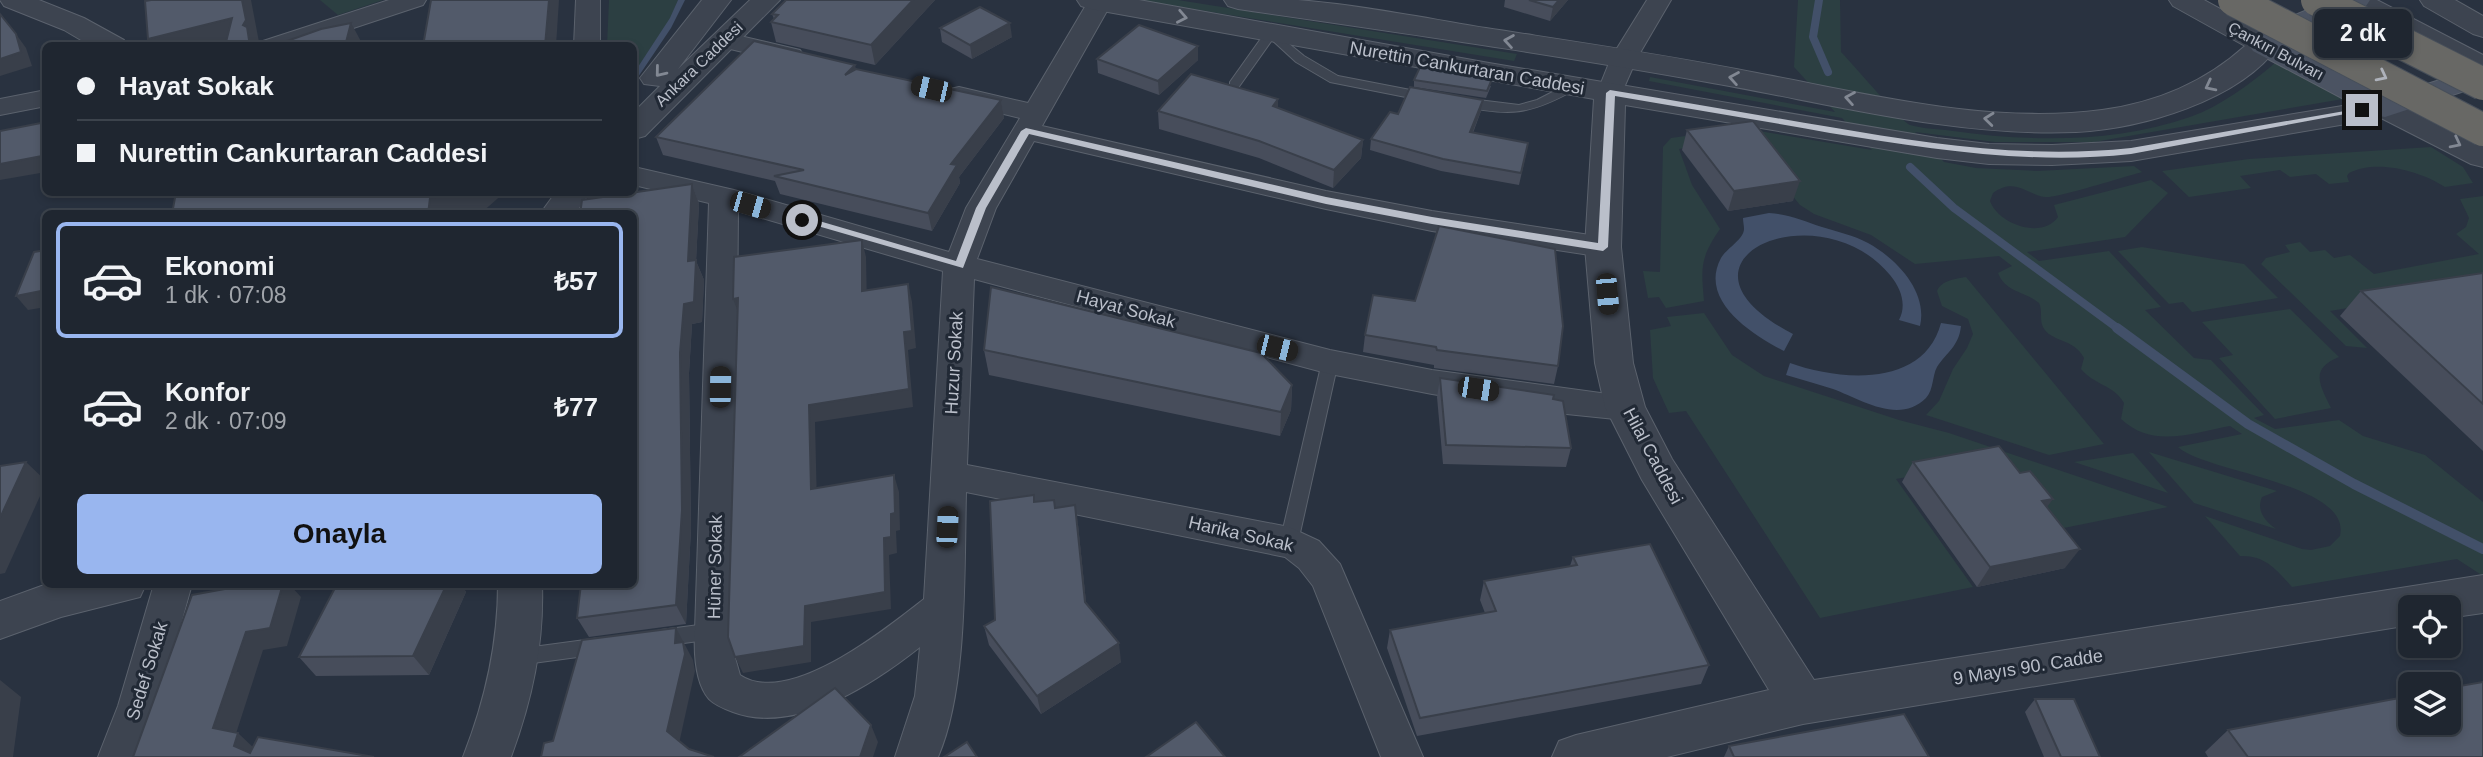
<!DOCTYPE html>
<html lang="tr">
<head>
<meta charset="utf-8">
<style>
  body { margin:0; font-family:Arial,sans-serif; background:#2c323c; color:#f1f3f6; height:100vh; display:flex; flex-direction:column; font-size:26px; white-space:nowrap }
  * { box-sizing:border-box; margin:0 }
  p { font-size:23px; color:#a1a5ab }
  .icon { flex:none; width:38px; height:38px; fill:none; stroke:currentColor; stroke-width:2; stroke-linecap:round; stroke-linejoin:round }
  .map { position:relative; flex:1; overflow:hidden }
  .panel { position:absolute; left:42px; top:210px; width:595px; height:378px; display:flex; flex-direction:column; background:#1f2630; border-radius:10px; box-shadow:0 4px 10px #0003,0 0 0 2px #3c434c }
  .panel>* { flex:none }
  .banner { position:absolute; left:42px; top:42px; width:595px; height:154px; border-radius:10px; box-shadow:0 4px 10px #0003,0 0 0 2px #3c434c; display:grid; align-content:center; height:154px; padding:0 35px; background:#1f2630 }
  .fabs { position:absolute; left:2398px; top:595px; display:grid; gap:14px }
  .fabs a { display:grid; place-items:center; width:63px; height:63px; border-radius:10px; background:#1f2630; box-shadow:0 4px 10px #0003,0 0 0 2px #3c434c; font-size:35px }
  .end { position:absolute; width:32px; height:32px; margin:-16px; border:9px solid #babfca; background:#111; box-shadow:0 0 0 4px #111 }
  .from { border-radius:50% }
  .bubble { position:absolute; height:49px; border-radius:10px; background:#1f2630; box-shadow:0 4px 10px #0003,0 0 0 2px #3c434c; font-size:23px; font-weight:800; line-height:49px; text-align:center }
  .car { position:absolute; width:21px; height:42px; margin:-21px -10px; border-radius:9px; box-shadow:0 0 5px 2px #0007; background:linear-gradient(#222 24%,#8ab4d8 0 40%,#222 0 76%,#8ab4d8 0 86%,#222 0) }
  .banner b { display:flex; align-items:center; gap:24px; height:66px; font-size:26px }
  .banner b+b { border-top:2px solid #3c434c }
  .banner i { width:18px; height:18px; background:#f1f3f6 }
  ul { padding:12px 0 0; list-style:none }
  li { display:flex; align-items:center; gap:21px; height:116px; margin:0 14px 10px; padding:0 21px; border:4px solid transparent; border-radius:10px }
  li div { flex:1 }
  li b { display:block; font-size:26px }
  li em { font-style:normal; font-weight:800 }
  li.current { border-color:#99b6ef }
  li>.icon { width:63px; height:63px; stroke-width:1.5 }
  .button { display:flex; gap:14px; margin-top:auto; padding:14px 35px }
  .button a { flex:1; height:80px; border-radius:10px; background:#99b6ef; color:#111; font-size:28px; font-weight:800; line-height:80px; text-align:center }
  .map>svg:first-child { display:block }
  .green { fill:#2c3f42 }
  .water { fill:#425069 }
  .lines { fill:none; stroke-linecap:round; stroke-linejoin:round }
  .stream-far1 { stroke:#425069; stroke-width:8 }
  .stream { stroke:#425069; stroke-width:10 }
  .service-casing { stroke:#5b626d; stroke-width:2 }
  .minor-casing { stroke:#5b626d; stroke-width:2 }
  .tertiary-casing { stroke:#5b626d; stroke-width:2 }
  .secondary-casing { stroke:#5b626d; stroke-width:2 }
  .service { fill:#3d4450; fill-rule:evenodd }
  .minor { fill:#3d4450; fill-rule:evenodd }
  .tertiary { fill:#3d4450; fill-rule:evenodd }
  .secondary { fill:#4b5362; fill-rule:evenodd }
  .trunk-bridge-casing { stroke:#474f5a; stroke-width:34; stroke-linecap:butt }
  .trunk-bridge { stroke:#686865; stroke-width:32 }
  .wall { fill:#474d5b }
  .shaded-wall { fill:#393f4a }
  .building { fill:#525a6a; stroke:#393f4a; stroke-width:2 }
  .oneway { stroke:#828893 }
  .oneway2 { stroke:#aeb2bb }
  .route { fill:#babfca }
  .labels { text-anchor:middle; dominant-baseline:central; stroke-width:6; stroke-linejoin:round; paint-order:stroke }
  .far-street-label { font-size:16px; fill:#babfca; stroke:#212935 }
  .street-label { font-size:18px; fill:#babfca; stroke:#212935 }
</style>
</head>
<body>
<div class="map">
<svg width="2483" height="757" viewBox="0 0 2483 757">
  <rect width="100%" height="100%" fill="#293240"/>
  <g class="green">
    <path d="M320,0H383L338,15Z"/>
    <path d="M609,0H678L671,18L634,73V46H607Z"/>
    <path d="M1137,0H1178L1517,54L1514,61Z"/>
    <path d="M1798,0H1840L1841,52C1852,63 1901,121 1910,125C1923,129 1940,129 1953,131C2029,142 2116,143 2190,117C2221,106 2250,84 2275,63L2343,99L2094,142H1995L1915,132L1944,162L1976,168L2037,171L2134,166L2142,172C2127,176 2054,199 2045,197C2026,194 2015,177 1993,193L1990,201C1998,224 2042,240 2058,217L2054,205L2151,180L2168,193L2125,237L2027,252L2039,261L2109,251L2161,307L2145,310L2194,358L2211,360L2264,415L2254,418L2275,429L2339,420L2363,436L2425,455L2483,502V576L2457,559L2292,587C2276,569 2265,555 2240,556L2205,516L2302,549L2311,550L2330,546L2340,536C2352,483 2206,473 2178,447L2242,434L2230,426C2192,433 2153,449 2121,419L2124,403C2114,385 2094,385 2081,369L2084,358C2074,338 2050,342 2043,327C2039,319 2043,311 2039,303C2025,291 2006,293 1998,273L2012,266L1999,256L1915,264L1871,235L1814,214L1800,205L1735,127L1872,150L1842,118L1649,81L1650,77L1835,112L1794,67Z"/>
    <path d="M1685,136L1692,147L1679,149L1692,185L1720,229C1700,258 1701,267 1704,301L1666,308L1659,297L1648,298L1643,271L1660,272L1663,147L1671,138Z"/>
    <path d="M2431,147L2463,167L2473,183L2445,187C2420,171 2377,159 2349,173L2347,176L2349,182L2329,184L2316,174L2290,177L2280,170L2240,176L2251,188L2189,197L2162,171L2249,159Z"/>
    <path d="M2483,196V285L2330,311L2367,348L2346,346L2261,264L2266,258L2290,252L2285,245L2300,242L2310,252L2325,250L2334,258L2350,255L2374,274L2479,254L2456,234L2466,227L2469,218L2460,199Z"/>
    <path d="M2142,247L2244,264L2278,298L2192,312L2183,302L2169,304L2118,251Z"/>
    <path d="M1966,277L2104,444L2049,455L1926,415L1939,401L1953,369L1967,348L1973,334L1968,319L1942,306L1937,291C1942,280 1955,279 1966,277Z"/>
    <path d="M2290,309L2339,357C2309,369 2320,385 2331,408L2275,419L2219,358L2233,355L2202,322Z"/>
    <path d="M1704,313L1732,355L1764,376L1899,420L1949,433L2168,507L2044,532L1988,462L1896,479L1973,587L1820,618L1686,411L1669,413L1653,378L1650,330L1671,326L1667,317Z"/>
    <path d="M2149,452L2277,491L2262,497C2256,511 2265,521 2276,529L2194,503Z"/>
    <path d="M2133,453L2168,493L2074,462Z"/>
  </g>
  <g class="water">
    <path d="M678,0H685L671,28L634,83V73L670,18Z"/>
    <path d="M1769,213C1788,214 1804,221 1822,227C1838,232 1853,235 1868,243C1897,259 1928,292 1920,326L1899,320C1907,305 1901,288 1890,275C1818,188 1652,261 1793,334L1784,351C1753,335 1698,301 1721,258C1726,249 1744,239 1744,229C1744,225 1743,222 1743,218Z"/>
    <path d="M1941,323L1961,326C1959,346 1947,352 1937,367C1932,376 1934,389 1926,398C1899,425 1860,399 1833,389C1818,384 1802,380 1786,375L1790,363C1840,381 1924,388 1941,323Z"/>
  </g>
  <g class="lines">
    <g class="stream-far1">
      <path d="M1819,0L1813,37L1828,72"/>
      <path d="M1910,167L1954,208L2120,330"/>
    </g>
    <path class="stream" d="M2117,328L2248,424L2354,484L2483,549"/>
    <defs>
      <g id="service">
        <path d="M1271,29L1304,56L1338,76L1426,93L1432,97L1426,101L1330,82L1296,62L1272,40L1238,88H1230V82L1267,30Z"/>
        <path d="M1572,82L1576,83V89C1530,115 1510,117 1457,105L1456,102L1462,98L1519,105L1537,100Z"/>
        <path d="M1330,356L1338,362L1298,542L1295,547L1289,549L1283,547L1280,542L1322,362Z"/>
        <path d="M714,623L721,625L723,631L721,637L714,639L661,646L654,644L652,638L654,632L661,630Z"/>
        <path d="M600,638L607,640L609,646L607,652L600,654L518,665L511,663L509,657L511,651L518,649Z"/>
      </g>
      <g id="minor">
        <path d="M389,0H426L423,5L299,46H259L263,41Z"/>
        <path d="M576,0H600V46H574Z"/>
        <path d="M1089,0L1112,2L1042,126L1326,191L1432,211L1603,237L1614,240L1618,247L1614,254L1603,257L1432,231L1326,209L1034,141L996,208L977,259L1330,350L1432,370L1637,398L1642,407L1637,416L1625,420L1547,412L1432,394L1330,374L974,279L967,465L1289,527L1319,541L1340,564L1423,757H1381L1313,586L1299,568L1285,557L966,492C964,568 968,689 938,757H895L915,696L920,647C872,685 795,735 733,712C725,709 715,705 709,699C695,683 694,651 695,631L709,203L634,185V167L734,190L949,252L966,208L1020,118L950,101L946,95L950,89L959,87L1028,103ZM738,211L943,271L924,599C887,628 789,708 740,675L734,654Z"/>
        <path d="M1647,0H1671L1637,58L1619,99L1610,101L1601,99L1597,93L1611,58Z"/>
        <path d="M723,32L800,50L804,56L800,62L791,64L714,45L710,40L714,35Z"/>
        <path d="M46,90V106L0,115V99Z"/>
        <path d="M154,584H192L158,706L140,757H98L118,706Z"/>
      </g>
      <g id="tertiary">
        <path d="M0,0H39L84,18L124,40L128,46H91L64,30L4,6Z"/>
        <path d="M702,0H731L678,69L750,0H780L645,136L634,139V112L660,86L644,84L640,78Z"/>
        <path d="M1077,0H1139L1489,63L1937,138L1989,144L2052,145L2131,141L2385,99L2396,101L2483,144V167L2471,164L2381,118L2131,161L2052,165L1989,164L1937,158L1625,105L1621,247L1633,363L1645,407L1672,459L1814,680L2483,575V613L2448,618V607H2410V625L1803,724L1667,757H1552L1559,741L1576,735L1769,690L1642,480L1605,407L1595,363L1585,247L1594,99L1091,9L1081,6Z"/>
        <path d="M1224,0C1248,0 1273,0 1298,0C1360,5 1424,18 1486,28C1576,42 1667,55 1757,73C1869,94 1988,125 2102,110C2155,103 2205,82 2245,46L2173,6L2169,0H2204L2275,39L2279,45C2240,101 2140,129 2076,132C1951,137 1829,103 1707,82C1551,54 1395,32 1238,9L1228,6Z"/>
        <path d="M2341,0H2377L2483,55V76L2472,73L2345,6Z"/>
        <path d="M2420,0H2455L2483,16V37L2473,34L2424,6Z"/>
        <path d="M556,192H590L575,214H540Z"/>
        <path d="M47,584H146L140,597L61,617L0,639V601Z"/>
        <path d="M498,584H542C544,645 532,700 511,757H463C485,701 498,645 498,584Z"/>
      </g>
      <path id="secondary" d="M2331,0H2370L2366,6L2291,37L2284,44L2387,97L2483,66V85L2385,117L2374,115L2253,51L2249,45L2271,25Z"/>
    </defs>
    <use href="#service" class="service-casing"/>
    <use href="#minor" class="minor-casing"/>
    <use href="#tertiary" class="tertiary-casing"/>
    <use href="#secondary" class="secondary-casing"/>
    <use href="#service" class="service"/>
    <use href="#minor" class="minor"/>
    <use href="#tertiary" class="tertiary"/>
    <use href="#secondary" class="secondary"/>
    <defs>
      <g id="trunk-bridge">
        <path d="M2234,0L2483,130"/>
        <path d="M2317,0L2483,84"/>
      </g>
    </defs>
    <use href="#trunk-bridge" class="trunk-bridge-casing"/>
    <use href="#trunk-bridge" class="trunk-bridge"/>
  </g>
  <g class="wall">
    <path d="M786,0H935L875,65L776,42L771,22L774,19L772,14Z"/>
    <path d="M1505,0H1568L1550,21L1504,7Z"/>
    <path d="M940,28L1012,37L972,59L942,42Z"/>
    <path d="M1198,46V60L1159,95L1098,73L1097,59Z"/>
    <path d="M856,69L1001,100L1004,118L959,177L960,183L932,231L780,194L775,181L663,155L656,137Z"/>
    <path d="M1414,80L1491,86L1486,98L1414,87Z"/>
    <path d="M1278,99V108L1363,140L1361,158L1333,188L1259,158L1159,129L1158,111Z"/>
    <path d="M1483,100L1481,111L1473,133L1526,154L1519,185L1441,171L1370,150L1371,139L1398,114Z"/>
    <path d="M1687,130L1793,201L1728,211L1682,150Z"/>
    <path d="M692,184L699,204L696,261L704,280L702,322L692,324L689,373L691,529L686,624L589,637L577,618Z"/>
    <path d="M2483,273V451L2340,316L2361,291Z"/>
    <path d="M1365,335L1558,366L1554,384L1434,368V365L1363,352Z"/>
    <path d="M984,350L1292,385L1291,410L1280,436L989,375Z"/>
    <path d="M1440,378L1553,399L1571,448L1566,467L1443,464L1437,397Z"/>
    <path d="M1913,462L2065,568L1977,587L1902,482Z"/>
    <path d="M1035,502L1055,508L1078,525L1086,603L1121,662L1041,714L989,645L984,626L995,620Z"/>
    <path d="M1573,557L1709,665L1701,684L1417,736L1387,648L1390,630L1485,613L1480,600L1484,581L1570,566Z"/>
    <path d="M337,584H461L466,592L429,675L316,676L299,657Z"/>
    <path d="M2035,699L2100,757H2044L2025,712Z"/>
    <path d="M2228,730L2483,757H2208L2205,752Z"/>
    <path d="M1729,746L1929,757H1724Z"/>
  </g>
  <g class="shaded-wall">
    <path d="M242,0H251L259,42L257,44L258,46H250L243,25Z"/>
    <path d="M549,0H559L556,46H545Z"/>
    <path d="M913,0H935L875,65L871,45Z"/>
    <path d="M1559,0H1568L1550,21L1553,7Z"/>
    <path d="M232,18L245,39L220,46H153L148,39Z"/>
    <path d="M351,23L363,45V46H345Z"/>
    <path d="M1010,23L1012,37L972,59L970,45Z"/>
    <path d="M16,34L26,48L32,66L0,76V59Z"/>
    <path d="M1198,46V60L1159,95L1158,81Z"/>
    <path d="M855,65L859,82L845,75Z"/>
    <path d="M1278,99V117L1273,106Z"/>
    <path d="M1001,100L1004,118L959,177L960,183L932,231L928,213L951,164Z"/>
    <path d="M1483,100L1481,111L1468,144L1470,132Z"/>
    <path d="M1363,140L1361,158L1333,188L1334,170Z"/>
    <path d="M46,147V172L0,180V164Z"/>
    <path d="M1800,181L1793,201L1728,211L1734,191Z"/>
    <path d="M692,184L699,204L696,261L704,280L702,322L692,324L689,373L691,529L686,624L676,605L680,353L688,261Z"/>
    <path d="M505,192L480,214H428L430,198L466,193Z"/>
    <path d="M862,240L866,257L867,308L862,291Z"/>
    <path d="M908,284L912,302L916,348L908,350L913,407L815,422L817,506L811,489L809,405L904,332Z"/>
    <path d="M46,290V307L28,310L16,296Z"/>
    <path d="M738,298L740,317L733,299Z"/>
    <path d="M1292,385L1291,410L1280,436L1281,412Z"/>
    <path d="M26,462L46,481V483L5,573L0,574V518Z"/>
    <path d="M894,475L899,492L900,530L896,531L897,553L889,555L891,609L811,622V662L743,673L735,657L884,538L891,514Z"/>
    <path d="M2053,499L2039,518L2042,501Z"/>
    <path d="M1075,505L1078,525L1088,621L1085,602Z"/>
    <path d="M2080,549L2065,568L1977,587L1990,567Z"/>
    <path d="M283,584H289L301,597L287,646L263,650L232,746L213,728L246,632Z"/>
    <path d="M447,584H461L466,592L429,675L413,656Z"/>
    <path d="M676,628L693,660L695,671L678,748L667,731Z"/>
    <path d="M1119,643L1121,662L1041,714L1037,696Z"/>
    <path d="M0,680L21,697L13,757H0Z"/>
    <path d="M871,725L878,742L873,757H860Z"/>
    <path d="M238,733L256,750L254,757L234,746Z"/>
  </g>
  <g class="building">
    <path d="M151,0H242L246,20L243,25L247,27L250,46H225L232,18L148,39L145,1Z"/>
    <path d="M431,0H549L545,46H423Z"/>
    <path d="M786,0H913L871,45L771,22L778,15L772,14Z"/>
    <path d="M1529,0H1559L1553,7Z"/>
    <path d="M980,7L1010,23L970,45L940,28Z"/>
    <path d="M0,14L16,34L21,52L0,59Z"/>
    <path d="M351,23L345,46H273L321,29Z"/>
    <path d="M1139,25L1198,46L1158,81L1097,59Z"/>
    <path d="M754,41L855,65L845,75L856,69L1001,100L951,164L957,165L928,213L774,176L804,170L656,137Z"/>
    <path d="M1421,65L1492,79L1487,91L1414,80Z"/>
    <path d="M1191,74L1278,99L1273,106L1363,140L1334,170L1259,141L1158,111Z"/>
    <path d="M1410,87L1483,100L1470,132L1528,143L1521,173L1443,159L1371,139L1390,112L1398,114Z"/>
    <path d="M1753,121L1800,181L1734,191L1687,130Z"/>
    <path d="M46,122V147L42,156L0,164V131Z"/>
    <path d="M692,184L688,261L696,260L694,302L684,304L680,353L682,510L676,605L577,618L581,584H634V214H580L582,200Z"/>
    <path d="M176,192H467L430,198L428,214H172Z"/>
    <path d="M1439,226L1555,249L1563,326L1558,366L1437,350L1436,347L1365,335L1373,295L1415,301Z"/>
    <path d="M862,240V291L908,284L912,331L904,332L909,389L809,405L811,489L894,475L895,513L891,514V537L884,538L885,592L805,606L804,646L735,657L728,637L738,298L733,299L734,257Z"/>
    <path d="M46,250V290L16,296L34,252Z"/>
    <path d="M2483,273V404L2361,291Z"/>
    <path d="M991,287L1261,353L1292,385L1281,412L984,350Z"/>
    <path d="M1440,378L1554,395L1553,399L1563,401L1571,448L1446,445Z"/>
    <path d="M1999,446L2020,473L2030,471L2053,499L2042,501L2080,549L1990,567L1913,462Z"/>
    <path d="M26,462L0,518V466Z"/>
    <path d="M1034,495V502L1054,500L1055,508L1075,505L1085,602L1119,643L1037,696L984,626L995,620L990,501Z"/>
    <path d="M1650,544L1709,665L1420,718L1390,630L1496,611L1484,581L1577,565L1573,557Z"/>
    <path d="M252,584H283L270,628L246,632L213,728L238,733L234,746L250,753L258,737L374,757H133L192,595Z"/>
    <path d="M337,584H447L413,656L299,657Z"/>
    <path d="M676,628L675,643L683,642L685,654L667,731L689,749L714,757H541L544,743L553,741L582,640Z"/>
    <path d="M2483,682V757H2248L2228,730L2410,696V723H2448V688Z"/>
    <path d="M835,688L871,725L860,757H739Z"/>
    <path d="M2035,699H2074L2100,757H2061Z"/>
    <path d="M1904,714L1929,757H1734L1729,746Z"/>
    <path d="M1196,722L1225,757H1146Z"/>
    <path d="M967,742L977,757H944Z"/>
  </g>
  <defs><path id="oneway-chevron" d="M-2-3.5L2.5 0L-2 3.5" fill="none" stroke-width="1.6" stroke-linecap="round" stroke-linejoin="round" transform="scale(1.75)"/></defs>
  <g class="oneway">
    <use href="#oneway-chevron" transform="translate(1182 17) rotate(11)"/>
    <use href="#oneway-chevron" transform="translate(1509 41) rotate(-171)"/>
    <use href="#oneway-chevron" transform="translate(660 72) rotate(129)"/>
    <use href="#oneway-chevron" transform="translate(1734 78) rotate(-170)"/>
    <use href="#oneway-chevron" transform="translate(2210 86) rotate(153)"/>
    <use href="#oneway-chevron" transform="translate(1850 98) rotate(-170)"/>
    <use href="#oneway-chevron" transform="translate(1989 119) rotate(-174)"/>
    <use href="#oneway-chevron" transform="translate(2456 143) rotate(27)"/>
  </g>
  <use class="oneway2" href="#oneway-chevron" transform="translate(2382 76) rotate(27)"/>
  <path class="route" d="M1610,90C1684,102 1757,115 1830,127C1930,144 2029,159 2131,148L2362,108L2367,110L2131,154C2029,165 1930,149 1830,133C1758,120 1686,108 1615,96L1608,247L1603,251L1432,224L1326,204L1029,134L986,208L963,268L797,220L802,216L956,261L976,208L1021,131L1026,128L1326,197L1432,217L1598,243L1606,93Z"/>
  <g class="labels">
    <g class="far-street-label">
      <text transform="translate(2276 51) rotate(28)">Çankırı Bulvarı</text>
      <text transform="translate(699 64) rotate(-44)">Ankara Caddesi</text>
    </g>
    <g class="street-label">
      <text transform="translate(1467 68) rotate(10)">Nurettin Cankurtaran Caddesi</text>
      <text transform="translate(1126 309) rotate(15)">Hayat Sokak</text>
      <text transform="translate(954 363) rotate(-87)">Huzur Sokak</text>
      <text transform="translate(1653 456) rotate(62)">Hilal Caddesi</text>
      <text transform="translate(1241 534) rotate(13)">Harika Sokak</text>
      <text transform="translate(715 567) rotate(-89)">Hüner Sokak</text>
      <text transform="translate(2028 667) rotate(-9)">9 Mayıs 90. Cadde</text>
      <text transform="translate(147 671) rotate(-73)">Sedef Sokak</text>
    </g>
  </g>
</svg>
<div class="fabs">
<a><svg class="icon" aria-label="locate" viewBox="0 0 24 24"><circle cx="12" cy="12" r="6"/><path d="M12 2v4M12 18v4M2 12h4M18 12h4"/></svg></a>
<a><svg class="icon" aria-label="layers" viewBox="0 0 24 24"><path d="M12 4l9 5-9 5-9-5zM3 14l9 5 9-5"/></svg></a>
</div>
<i class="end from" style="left:802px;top:220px"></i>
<i class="end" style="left:2362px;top:110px"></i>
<div class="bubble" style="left:2314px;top:9px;width:98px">2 dk</div>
<i class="car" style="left:931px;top:89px;rotate:283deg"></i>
<i class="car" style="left:750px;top:205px;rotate:106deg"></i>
<i class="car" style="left:1607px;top:294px;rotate:175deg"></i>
<i class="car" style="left:1277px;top:348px;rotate:104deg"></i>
<i class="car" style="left:720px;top:387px;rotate:1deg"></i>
<i class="car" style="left:1478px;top:389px;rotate:99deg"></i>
<i class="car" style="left:947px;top:527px;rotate:3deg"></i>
<div class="banner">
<b><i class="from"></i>Hayat Sokak</b>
<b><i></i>Nurettin Cankurtaran Caddesi</b>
</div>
<section class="panel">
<ul>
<li class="current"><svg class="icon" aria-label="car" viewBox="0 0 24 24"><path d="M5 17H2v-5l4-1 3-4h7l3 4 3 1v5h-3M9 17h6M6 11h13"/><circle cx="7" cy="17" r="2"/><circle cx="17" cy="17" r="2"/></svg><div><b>Ekonomi</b><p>1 dk · 07:08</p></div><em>₺57</em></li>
<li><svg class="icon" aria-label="car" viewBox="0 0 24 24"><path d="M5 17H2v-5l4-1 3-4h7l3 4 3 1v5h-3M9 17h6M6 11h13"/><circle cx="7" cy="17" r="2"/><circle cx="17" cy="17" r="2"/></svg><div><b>Konfor</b><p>2 dk · 07:09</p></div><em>₺77</em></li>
</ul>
<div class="button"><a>Onayla</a></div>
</section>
</div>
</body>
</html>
